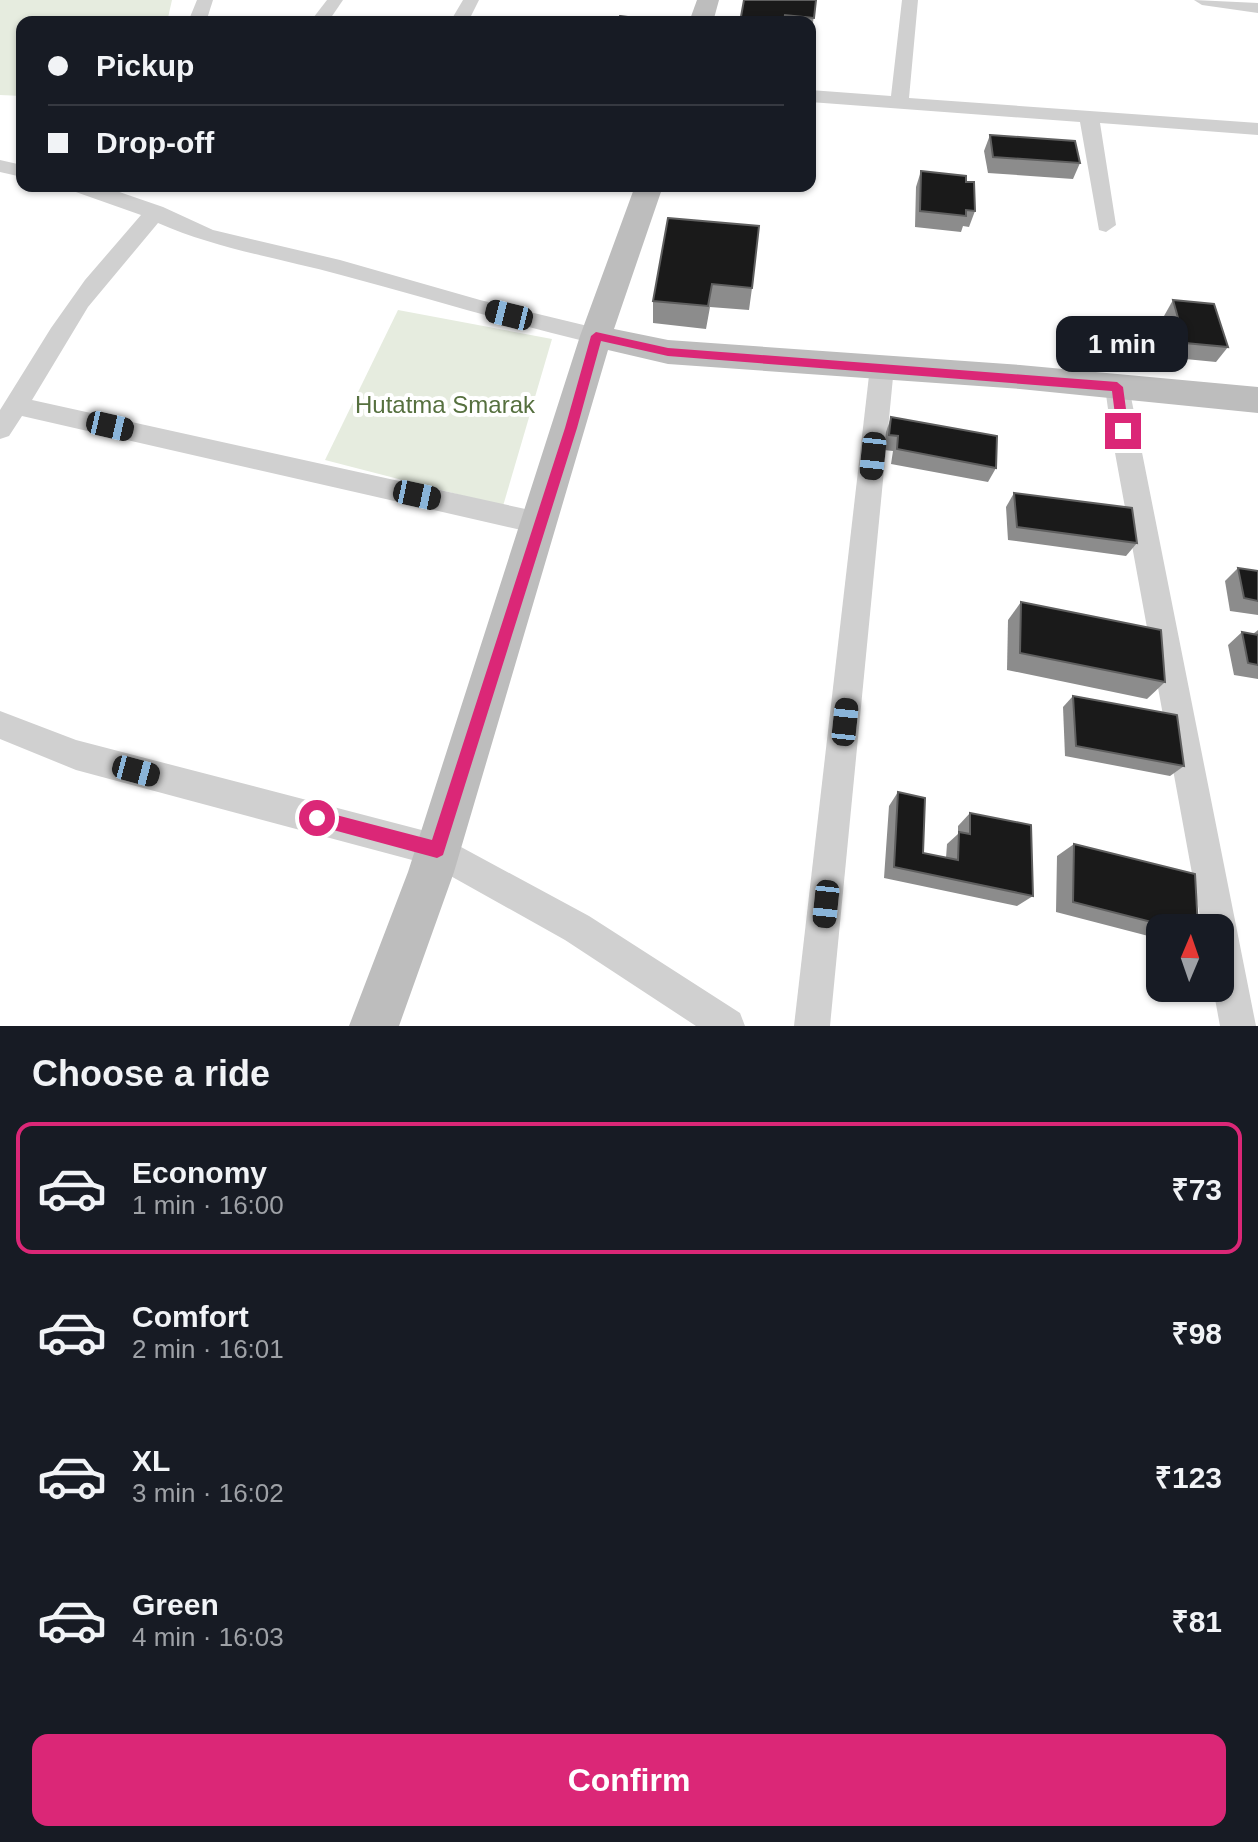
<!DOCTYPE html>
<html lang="en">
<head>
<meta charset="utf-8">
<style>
  body { margin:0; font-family:Arial,sans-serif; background:#20242c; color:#f1f3f6; height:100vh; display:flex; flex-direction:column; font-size:30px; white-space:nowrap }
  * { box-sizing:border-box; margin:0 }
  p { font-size:26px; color:#9ea1a6 }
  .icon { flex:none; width:44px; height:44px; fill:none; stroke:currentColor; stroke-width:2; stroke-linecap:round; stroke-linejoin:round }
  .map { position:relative; height:1026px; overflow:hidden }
  .details { display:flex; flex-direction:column; background:#171b24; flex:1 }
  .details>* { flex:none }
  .top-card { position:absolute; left:16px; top:16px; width:800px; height:176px; border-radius:16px; box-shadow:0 2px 6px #0004; display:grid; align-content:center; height:176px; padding:0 32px; background:#171b24 }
  .needle { width:52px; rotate:2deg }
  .buttons { position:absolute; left:1146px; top:914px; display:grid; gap:16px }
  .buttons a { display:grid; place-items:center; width:88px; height:88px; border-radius:16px; background:#171b24; box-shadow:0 2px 6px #0004; font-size:40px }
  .end { position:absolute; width:36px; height:36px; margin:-18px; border:10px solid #db2777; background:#fff; box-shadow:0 0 0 4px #fff }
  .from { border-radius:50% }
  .bubble { position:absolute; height:56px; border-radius:16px; background:#171b24; box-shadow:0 2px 6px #0004; font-size:26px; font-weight:800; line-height:56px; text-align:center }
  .car { position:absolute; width:24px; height:48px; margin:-24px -12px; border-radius:10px; box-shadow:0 0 6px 2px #0007; background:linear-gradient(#222 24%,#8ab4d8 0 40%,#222 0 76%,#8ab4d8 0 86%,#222 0) }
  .top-card b { display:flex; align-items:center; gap:28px; height:76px; font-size:30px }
  .top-card b+b { border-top:2px solid #363941 }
  .top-card i { width:20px; height:20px; background:#f1f3f6 }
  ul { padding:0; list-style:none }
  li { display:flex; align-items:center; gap:24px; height:132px; margin:0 16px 12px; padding:0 16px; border:4px solid transparent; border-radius:16px }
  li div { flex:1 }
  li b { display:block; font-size:30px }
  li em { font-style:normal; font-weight:800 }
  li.selected { border-color:#db2777 }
  li>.icon { width:72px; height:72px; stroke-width:1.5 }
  h2 { padding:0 32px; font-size:36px; line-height:96px }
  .button { display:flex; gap:16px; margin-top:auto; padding:16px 32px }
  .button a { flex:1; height:92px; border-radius:16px; background:#db2777; color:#fff; font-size:32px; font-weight:800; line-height:92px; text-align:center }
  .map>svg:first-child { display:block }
  .green { fill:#e6ecdf }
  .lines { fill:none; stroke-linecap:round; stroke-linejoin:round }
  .street { fill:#d0d0d0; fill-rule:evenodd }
  .secondary { fill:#bdbdbd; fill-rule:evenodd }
  .wall { fill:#8c8c8c }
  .building { fill:#1a1a1a; stroke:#5f5f5f; stroke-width:2 }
  .route { fill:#db2777 }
  .labels { text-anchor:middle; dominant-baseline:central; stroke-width:8; stroke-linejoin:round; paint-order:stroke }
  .park-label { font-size:24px; fill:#56703f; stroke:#fff }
</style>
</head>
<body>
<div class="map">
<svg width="1258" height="1026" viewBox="0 0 1258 1026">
  <rect width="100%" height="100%" fill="#fff"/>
  <g class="green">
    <path d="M0,0H172L167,22H22V96L0,95Z"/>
    <path d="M398,310L552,339L503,506L325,460Z"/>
  </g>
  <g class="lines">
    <g class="street">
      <path d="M197,0H213L206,22H188Z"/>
      <path d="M327,0H343L328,22H310Z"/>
      <path d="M463,0H479L468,22H450Z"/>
      <path d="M902,0H918L909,98L1258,123V135L1100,123L1116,225L1106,232L1099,230L1080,122L810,102V90L891,96Z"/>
      <path d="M1194,0L1258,3V13L1202,5Z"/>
      <path d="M0,160L22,165V177L0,172Z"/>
      <path d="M70,186H102L163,207L213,230L340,260L480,300L596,328L604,330L607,336L604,342L596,344C510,323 426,298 341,275C279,258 217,249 158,223L88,307L32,400L539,512L548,515L552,523L548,531L539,534L22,416L9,436L0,439V410L51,328L85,280L141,215L73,191Z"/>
      <path d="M882,358L890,361L894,367L830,1026H794L870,367L874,361Z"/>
      <path d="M1117,378L1125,381L1129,387L1256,1026H1220L1213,988H1220V928H1202L1111,431L1105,387L1109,381Z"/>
      <path d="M0,711L76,740L437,834L589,916L740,1013L745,1026H696L565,940L431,865L76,770L0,739Z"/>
    </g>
    <g class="secondary">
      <path d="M697,0H719L713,22H689Z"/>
      <path d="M635,186H663L614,329L668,340L1020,365L1258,387V413L1020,389L668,364L608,350L454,872L399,1026H349L408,872L580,336Z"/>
    </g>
  </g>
  <g class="wall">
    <path d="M816,0L810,45V22H740Z"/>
    <path d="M990,135L1080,163L1073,179L988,173L984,151Z"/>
    <path d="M921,171L966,182L975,211L969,227L963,226L961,232L915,227L916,187Z"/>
    <path d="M556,186H600L599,190Z"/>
    <path d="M668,218L752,288L749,310L710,307L706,329L653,323V301Z"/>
    <path d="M1173,300L1228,347L1216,362L1175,358L1164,316Z"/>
    <path d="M891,417L996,468L988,482L891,464L893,451L884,450L886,432Z"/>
    <path d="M1014,493L1137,543L1126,556L1008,540L1006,507Z"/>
    <path d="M1238,568L1258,571V615L1230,611L1225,581Z"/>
    <path d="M1021,602L1165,682L1147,699L1007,670L1008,620Z"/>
    <path d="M1258,630V679L1234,675L1228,645L1242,632L1253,634Z"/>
    <path d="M1073,696L1184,766L1170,776L1065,756L1063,707Z"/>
    <path d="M898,792L923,853L946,858L947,844L958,834V826L970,813L1033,896L1017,906L884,878L889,806Z"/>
    <path d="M1074,844L1198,928H1160V939L1056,912L1057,856Z"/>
  </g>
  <g class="building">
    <path d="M744,0H816L814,18L785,15L784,22H740Z"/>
    <path d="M620,16L652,20L651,22H618Z"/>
    <path d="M990,135L1075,141L1080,163L993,157Z"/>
    <path d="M921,171L966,176V182H974L975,211L966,210V216L920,211Z"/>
    <path d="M668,218L759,226L752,288L712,284L708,306L653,301Z"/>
    <path d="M1173,300L1214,304L1228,347L1185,343Z"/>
    <path d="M891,417L997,436L996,468L897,449L898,436L889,435Z"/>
    <path d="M1014,493L1132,508L1137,543L1017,527Z"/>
    <path d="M1238,568L1258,571V601L1244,598Z"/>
    <path d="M1021,602L1161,630L1165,682L1020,653Z"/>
    <path d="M1242,632L1258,635V665L1248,663Z"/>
    <path d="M1073,696L1177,715L1184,766L1076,746Z"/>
    <path d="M898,792L925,798L923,853L958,860L959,832L970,834V813L1031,825L1033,896L894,867Z"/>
    <path d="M1074,844L1195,874L1198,928H1175L1073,902Z"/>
  </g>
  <path class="route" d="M596,332L668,348L1117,382L1123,387L1129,431L1123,436L1117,431L1112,391L668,356L601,341L577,428L443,855L437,858L311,824V812L317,810L432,840L565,428L591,336Z"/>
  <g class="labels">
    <g class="park-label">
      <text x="445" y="404">Hutatma Smarak</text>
    </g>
  </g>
</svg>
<div class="buttons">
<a><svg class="needle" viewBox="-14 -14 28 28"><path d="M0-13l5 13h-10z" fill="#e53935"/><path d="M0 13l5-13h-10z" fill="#9ea1a6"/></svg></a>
</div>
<i class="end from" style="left:317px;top:818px"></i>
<i class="end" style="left:1123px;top:431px"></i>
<div class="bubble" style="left:1056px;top:316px;width:132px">1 min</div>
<i class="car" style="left:509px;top:315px;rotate:284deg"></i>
<i class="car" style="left:110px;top:426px;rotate:103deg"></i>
<i class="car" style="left:873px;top:456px;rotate:186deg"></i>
<i class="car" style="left:417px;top:495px;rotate:102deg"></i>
<i class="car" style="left:845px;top:722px;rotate:6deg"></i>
<i class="car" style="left:136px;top:771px;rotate:105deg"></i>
<i class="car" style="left:826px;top:904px;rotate:186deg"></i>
<div class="top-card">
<b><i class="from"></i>Pickup</b>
<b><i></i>Drop-off</b>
</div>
</div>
<section class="details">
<h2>Choose a ride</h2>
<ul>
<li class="selected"><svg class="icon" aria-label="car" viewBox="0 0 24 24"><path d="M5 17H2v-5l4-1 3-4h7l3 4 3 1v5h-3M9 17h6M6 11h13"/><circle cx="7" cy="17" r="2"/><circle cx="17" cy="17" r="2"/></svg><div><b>Economy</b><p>1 min · 16:00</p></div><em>₹73</em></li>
<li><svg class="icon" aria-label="car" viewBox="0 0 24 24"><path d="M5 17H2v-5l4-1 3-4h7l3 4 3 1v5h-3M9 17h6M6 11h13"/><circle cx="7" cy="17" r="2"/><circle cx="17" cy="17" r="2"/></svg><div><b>Comfort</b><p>2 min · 16:01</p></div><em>₹98</em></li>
<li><svg class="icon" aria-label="car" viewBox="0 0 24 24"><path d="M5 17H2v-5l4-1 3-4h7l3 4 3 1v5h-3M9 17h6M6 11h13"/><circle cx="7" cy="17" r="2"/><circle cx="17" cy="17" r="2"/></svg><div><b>XL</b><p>3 min · 16:02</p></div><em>₹123</em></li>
<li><svg class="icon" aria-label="car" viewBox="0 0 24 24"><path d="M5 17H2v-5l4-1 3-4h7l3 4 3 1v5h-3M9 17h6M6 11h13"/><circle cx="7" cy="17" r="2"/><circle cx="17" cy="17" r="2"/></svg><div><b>Green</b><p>4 min · 16:03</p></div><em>₹81</em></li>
</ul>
<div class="button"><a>Confirm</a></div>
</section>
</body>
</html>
